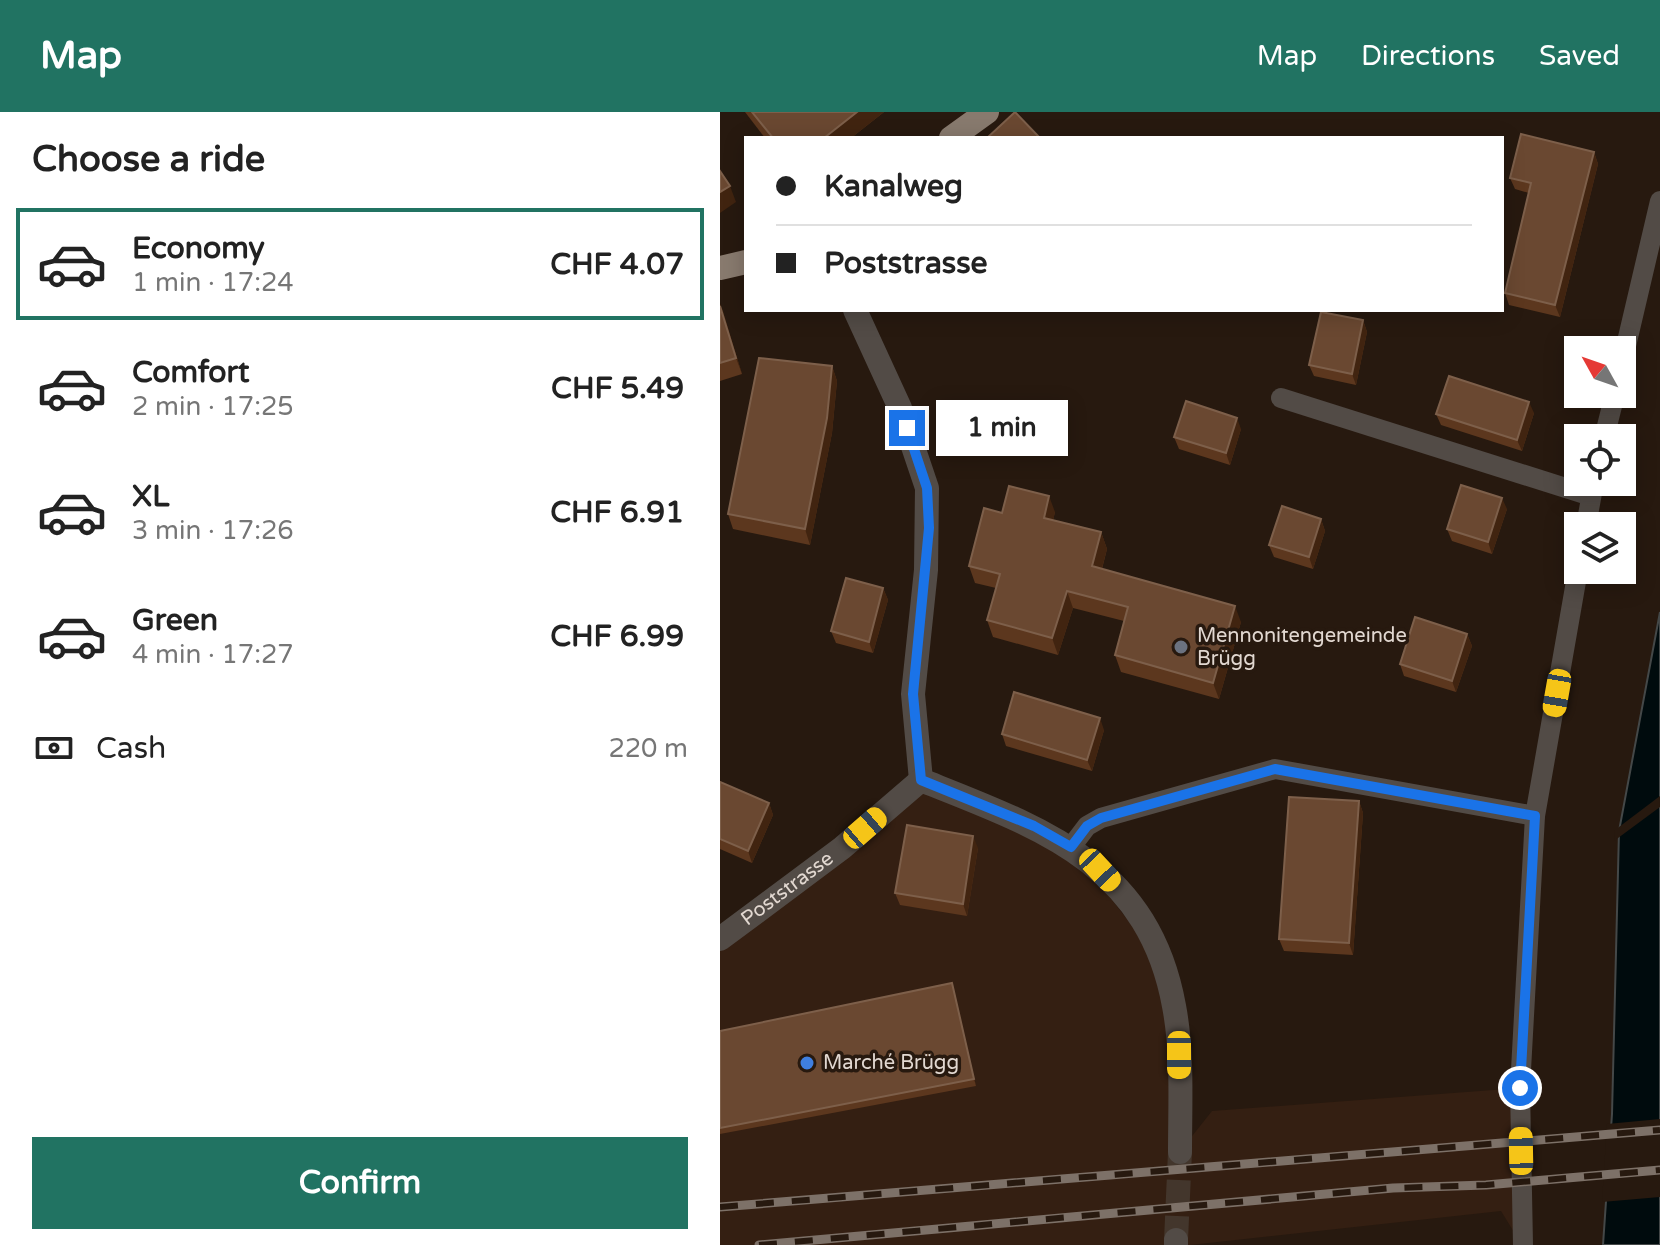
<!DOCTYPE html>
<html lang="en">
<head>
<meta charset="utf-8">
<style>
  body { margin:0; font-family:"Varela Round",sans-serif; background:#f6f6f6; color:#222; height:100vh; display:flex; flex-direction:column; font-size:30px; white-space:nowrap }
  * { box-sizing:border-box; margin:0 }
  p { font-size:26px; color:#767676 }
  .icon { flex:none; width:44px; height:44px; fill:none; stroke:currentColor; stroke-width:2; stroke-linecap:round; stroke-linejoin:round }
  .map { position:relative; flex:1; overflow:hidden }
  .sheet { display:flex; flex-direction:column; background:#fff; width:720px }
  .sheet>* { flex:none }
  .hud { position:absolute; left:24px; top:24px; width:760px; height:176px; border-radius:0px; box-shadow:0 4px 20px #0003; display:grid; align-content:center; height:176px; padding:0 32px; background:#fff }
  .needle { width:52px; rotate:310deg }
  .buttons { position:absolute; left:844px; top:224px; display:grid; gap:16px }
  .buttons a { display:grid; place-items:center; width:72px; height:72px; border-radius:0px; background:#fff; box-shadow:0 4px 20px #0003; font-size:40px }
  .end { position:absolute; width:36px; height:36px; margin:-18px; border:10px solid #1a73e8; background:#fff; box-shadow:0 0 0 4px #fff }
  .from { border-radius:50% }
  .bubble { position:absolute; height:56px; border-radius:0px; background:#fff; box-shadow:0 4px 20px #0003; font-size:26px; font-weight:800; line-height:56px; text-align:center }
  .car { position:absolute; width:24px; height:48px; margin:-24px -12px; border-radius:10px; box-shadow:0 0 6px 2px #0007; background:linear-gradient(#f5c518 24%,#345 0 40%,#f5c518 0 76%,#345 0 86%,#f5c518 0) }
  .hud b { display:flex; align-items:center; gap:28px; height:76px; font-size:30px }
  .hud b+b { border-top:2px solid #e0e0e0 }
  .hud i { width:20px; height:20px; background:#222 }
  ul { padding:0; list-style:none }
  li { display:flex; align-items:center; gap:24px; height:112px; margin:0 16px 12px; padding:0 16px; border:4px solid transparent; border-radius:0px }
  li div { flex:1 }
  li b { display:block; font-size:30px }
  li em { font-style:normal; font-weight:800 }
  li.on { border-color:#217362 }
  li>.icon { width:72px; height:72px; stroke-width:1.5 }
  h2 { padding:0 32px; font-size:36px; line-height:96px }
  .pay { display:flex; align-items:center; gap:20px; height:88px; padding:0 32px; font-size:30px }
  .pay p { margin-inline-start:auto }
  .primary-button { display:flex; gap:16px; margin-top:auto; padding:16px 32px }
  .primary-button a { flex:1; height:92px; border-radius:0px; background:#217362; color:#fff; font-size:32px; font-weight:800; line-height:92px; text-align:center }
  header { display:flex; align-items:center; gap:48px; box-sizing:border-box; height:112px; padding:0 40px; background:#217362; color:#fff }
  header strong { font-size:38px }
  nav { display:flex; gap:44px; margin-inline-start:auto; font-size:28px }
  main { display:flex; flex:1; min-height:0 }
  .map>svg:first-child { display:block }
  .built { fill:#341f12 }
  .water { fill:#000b0d; stroke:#444848; stroke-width:2 }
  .pier { fill:#27190f }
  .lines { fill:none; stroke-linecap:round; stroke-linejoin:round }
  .street-tunnel { stroke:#43362c; stroke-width:24; stroke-dasharray:24 12; stroke-linecap:butt }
  .lane { stroke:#524b46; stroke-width:20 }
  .street { stroke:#524b46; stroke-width:24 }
  .primary { stroke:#887a6e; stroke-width:24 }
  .rail-casing { stroke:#7d7168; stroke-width:9 }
  .rail { stroke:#27190f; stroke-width:6; stroke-dasharray:18; stroke-linecap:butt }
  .wall { fill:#5c371e }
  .shaded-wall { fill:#412410 }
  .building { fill:#6a4831; stroke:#7d5f4a; stroke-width:2 }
  .route { stroke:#1a73e8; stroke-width:10 }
  .worship-dot { fill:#6b7280; stroke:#27190f; stroke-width:3 }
  .shop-dot { fill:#3f7fe0; stroke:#27190f; stroke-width:3 }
  .labels { text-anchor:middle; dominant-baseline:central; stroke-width:7; stroke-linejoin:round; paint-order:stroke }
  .poi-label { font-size:20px; fill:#e2d8d1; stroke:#27190f; text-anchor:start }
  .street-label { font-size:20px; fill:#e2d8d1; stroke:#27190f }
</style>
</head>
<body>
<header>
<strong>Map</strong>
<nav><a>Map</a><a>Directions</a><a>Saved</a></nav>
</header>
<main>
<section class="sheet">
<h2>Choose a ride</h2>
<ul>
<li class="on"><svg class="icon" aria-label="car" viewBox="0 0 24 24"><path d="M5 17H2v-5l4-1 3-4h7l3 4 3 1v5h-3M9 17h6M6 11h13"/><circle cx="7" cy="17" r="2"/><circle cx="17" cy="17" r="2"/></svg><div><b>Economy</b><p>1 min · 17:24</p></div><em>CHF 4.07</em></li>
<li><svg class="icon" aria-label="car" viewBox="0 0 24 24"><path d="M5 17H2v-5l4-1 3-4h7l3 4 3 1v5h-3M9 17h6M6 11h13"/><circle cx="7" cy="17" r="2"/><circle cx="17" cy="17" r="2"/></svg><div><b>Comfort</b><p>2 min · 17:25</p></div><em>CHF 5.49</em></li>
<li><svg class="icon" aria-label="car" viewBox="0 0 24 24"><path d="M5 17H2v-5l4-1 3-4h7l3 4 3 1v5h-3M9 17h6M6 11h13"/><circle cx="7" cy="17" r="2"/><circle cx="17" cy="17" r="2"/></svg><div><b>XL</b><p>3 min · 17:26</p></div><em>CHF 6.91</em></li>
<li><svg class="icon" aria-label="car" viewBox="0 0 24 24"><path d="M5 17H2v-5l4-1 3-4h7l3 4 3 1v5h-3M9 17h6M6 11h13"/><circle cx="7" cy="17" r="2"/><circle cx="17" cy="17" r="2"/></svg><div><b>Green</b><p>4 min · 17:27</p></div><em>CHF 6.99</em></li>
</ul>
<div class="pay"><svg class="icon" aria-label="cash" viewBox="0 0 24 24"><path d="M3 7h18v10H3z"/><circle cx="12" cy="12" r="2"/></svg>Cash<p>220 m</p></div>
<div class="primary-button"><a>Confirm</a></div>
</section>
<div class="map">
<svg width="940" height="1133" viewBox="0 0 940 1133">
  <rect width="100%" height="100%" fill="#27190f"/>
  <path class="built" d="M201,668L351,735L441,851L461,1038L492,999L800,976L802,1133L781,1099L470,1133H0V827Z"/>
  <path class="water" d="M940,500V1133H883L892,1002L899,719Z"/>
  <g class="pier">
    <path d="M940,684V695L894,729L895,718Z"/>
    <path d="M940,1007V1085L882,1090L887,1012Z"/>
  </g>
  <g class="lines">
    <path class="street-tunnel" d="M456,1128L460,1040"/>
    <g class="lane">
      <path d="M902,251L940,89"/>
      <path d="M561,286L871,384"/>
      <path d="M884,326L895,282"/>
      <path d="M866,414L874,370"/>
      <path d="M351,735L367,714L381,706L555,657L815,704"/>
      <path d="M803,1133L800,976L815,704L858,458"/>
    </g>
    <g class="street">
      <path d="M135,198L180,296L207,376L206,458L193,582L201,668"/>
      <path d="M201,668C319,715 428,751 454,894C463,941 460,992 460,1040"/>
      <path id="s1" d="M0,827L122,736L201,668"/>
      <path d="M456,1133V1128"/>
    </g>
    <g class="primary">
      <path d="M231,26L267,0"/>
      <path d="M0,156L26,150"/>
    </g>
    <defs>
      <g id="rail">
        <path d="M0,1095L940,1018"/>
        <path d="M39,1133L673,1076L766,1073L940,1058"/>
      </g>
    </defs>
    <use href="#rail" class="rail-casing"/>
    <use href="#rail" class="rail"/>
  </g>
  <g class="wall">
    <path d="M25,0H164L131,26H45Z"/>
    <path d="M874,40L878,52L840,205L789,193L785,181L809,81L795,77L790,66Z"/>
    <path d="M0,192L22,262L0,269Z"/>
    <path d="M643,208L647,220L636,273L594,264L589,253Z"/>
    <path d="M112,254L117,269L112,321L90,433L13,417L8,402Z"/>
    <path d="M814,301L802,339L721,313L716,302Z"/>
    <path d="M521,317L510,353L459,337L454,325Z"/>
    <path d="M787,397L772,442L732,429L727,417Z"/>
    <path d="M335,400L333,408L381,420L387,437L382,457L521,510L499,587L401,560L395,543L404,509L353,496L338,543L273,525L267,508L276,476L255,471L249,454L282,401Z"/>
    <path d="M601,407L605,419L593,457L554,445L549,433Z"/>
    <path d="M163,476L168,488L153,541L116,531L111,519Z"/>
    <path d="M747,522L752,534L736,580L684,564L680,552Z"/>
    <path d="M384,618L372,659L286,634L282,622Z"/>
    <path d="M0,670L49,691L53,703L32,751L0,737Z"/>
    <path d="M639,689L643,701L633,843L564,839L559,827Z"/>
    <path d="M258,736L247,804L180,793L175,781Z"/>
    <path d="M232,871L256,974L0,1022V919Z"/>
  </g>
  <g class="shaded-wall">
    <path d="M137,0H164L131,26H104Z"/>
    <path d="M874,40L878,52L840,205L835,193Z"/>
    <path d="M10,74L16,90L0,101V80Z"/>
    <path d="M0,192L3,199L22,262L16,246Z"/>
    <path d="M643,208L647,220L636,273L632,262Z"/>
    <path d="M112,254L117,269L112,321L90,433L85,417Z"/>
    <path d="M809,290L814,301L802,339L797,328Z"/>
    <path d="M517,306L521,317L510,353L506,341Z"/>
    <path d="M329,384L335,400L330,422L324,406Z"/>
    <path d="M782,386L787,397L772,442L768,430Z"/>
    <path d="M601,407L605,419L593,457L589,445Z"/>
    <path d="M381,420L387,437L378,471L372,454Z"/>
    <path d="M163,476L168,488L153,541L149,530Z"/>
    <path d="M347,479L353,496L338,543L332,526Z"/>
    <path d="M515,494L521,510L499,587L493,571Z"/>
    <path d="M747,522L752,534L736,580L732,569Z"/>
    <path d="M380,606L384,618L372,659L367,648Z"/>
    <path d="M639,689L643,701L633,843L629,831Z"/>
    <path d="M49,691L53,703L32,751L28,739Z"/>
    <path d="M253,724L258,736L247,804L243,792Z"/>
    <path d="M232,871L234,877L256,974L254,967Z"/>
  </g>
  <g class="building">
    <path d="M32,0H137L104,26H53Z"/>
    <path d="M295,0L320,26H267Z"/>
    <path d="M801,22L874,40L835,193L785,181L811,71L790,66Z"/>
    <path d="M0,59L10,74L0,80Z"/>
    <path d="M0,194L16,246L0,251Z"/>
    <path d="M601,200L643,208L632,262L589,253Z"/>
    <path d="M39,246L112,254L107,306L85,417L8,402Z"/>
    <path d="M729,264L809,290L797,328L716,302Z"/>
    <path d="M466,289L517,306L506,341L454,325Z"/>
    <path d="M741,373L782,386L768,430L727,417Z"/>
    <path d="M289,374L329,384L324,406L381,420L372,454L515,494L493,571L395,543L408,495L347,479L332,526L267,508L280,462L249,454L264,396L282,401Z"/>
    <path d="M562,394L601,407L589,445L549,433Z"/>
    <path d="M126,466L163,476L149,530L111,519Z"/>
    <path d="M695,505L747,522L732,569L680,552Z"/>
    <path d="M294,580L380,606L367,648L282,622Z"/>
    <path d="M0,670L49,691L28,739L0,727Z"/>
    <path d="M569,685L639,689L629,831L559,827Z"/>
    <path d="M187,713L253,724L243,792L175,781Z"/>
    <path d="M232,871L254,967L0,1016V919Z"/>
  </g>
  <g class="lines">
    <path class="route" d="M187,316L207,376L209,416L193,582L201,668L314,714L351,735L367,714L381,706L555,657L815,704L800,976"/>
  </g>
  <circle class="worship-dot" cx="461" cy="535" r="8"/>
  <circle class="shop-dot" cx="87" cy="951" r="8"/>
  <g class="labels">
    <g class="poi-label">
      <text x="477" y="524">Mennonitengemeinde<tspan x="477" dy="23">Brügg</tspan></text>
      <text x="103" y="951">Marché Brügg</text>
    </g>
    <g class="street-label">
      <text stroke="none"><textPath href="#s1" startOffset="84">Poststrasse</textPath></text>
    </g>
  </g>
</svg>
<div class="buttons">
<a><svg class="needle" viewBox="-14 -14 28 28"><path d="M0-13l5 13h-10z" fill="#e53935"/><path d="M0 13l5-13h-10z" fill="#767676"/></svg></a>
<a><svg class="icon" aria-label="locate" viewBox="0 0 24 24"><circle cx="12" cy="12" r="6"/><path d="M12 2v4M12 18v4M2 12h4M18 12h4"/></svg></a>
<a><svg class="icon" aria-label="layers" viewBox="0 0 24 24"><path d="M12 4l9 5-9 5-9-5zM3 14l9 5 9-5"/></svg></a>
</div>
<i class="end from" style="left:800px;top:976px"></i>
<i class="end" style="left:187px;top:316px"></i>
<div class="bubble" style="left:216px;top:288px;width:132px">1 min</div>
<i class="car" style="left:837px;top:581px;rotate:190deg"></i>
<i class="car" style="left:145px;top:716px;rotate:49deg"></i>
<i class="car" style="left:380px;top:758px;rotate:137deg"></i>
<i class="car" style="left:459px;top:943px;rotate:180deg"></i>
<i class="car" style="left:801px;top:1039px;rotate:359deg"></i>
<div class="hud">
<b><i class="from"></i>Kanalweg</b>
<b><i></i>Poststrasse</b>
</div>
</div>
</main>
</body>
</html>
